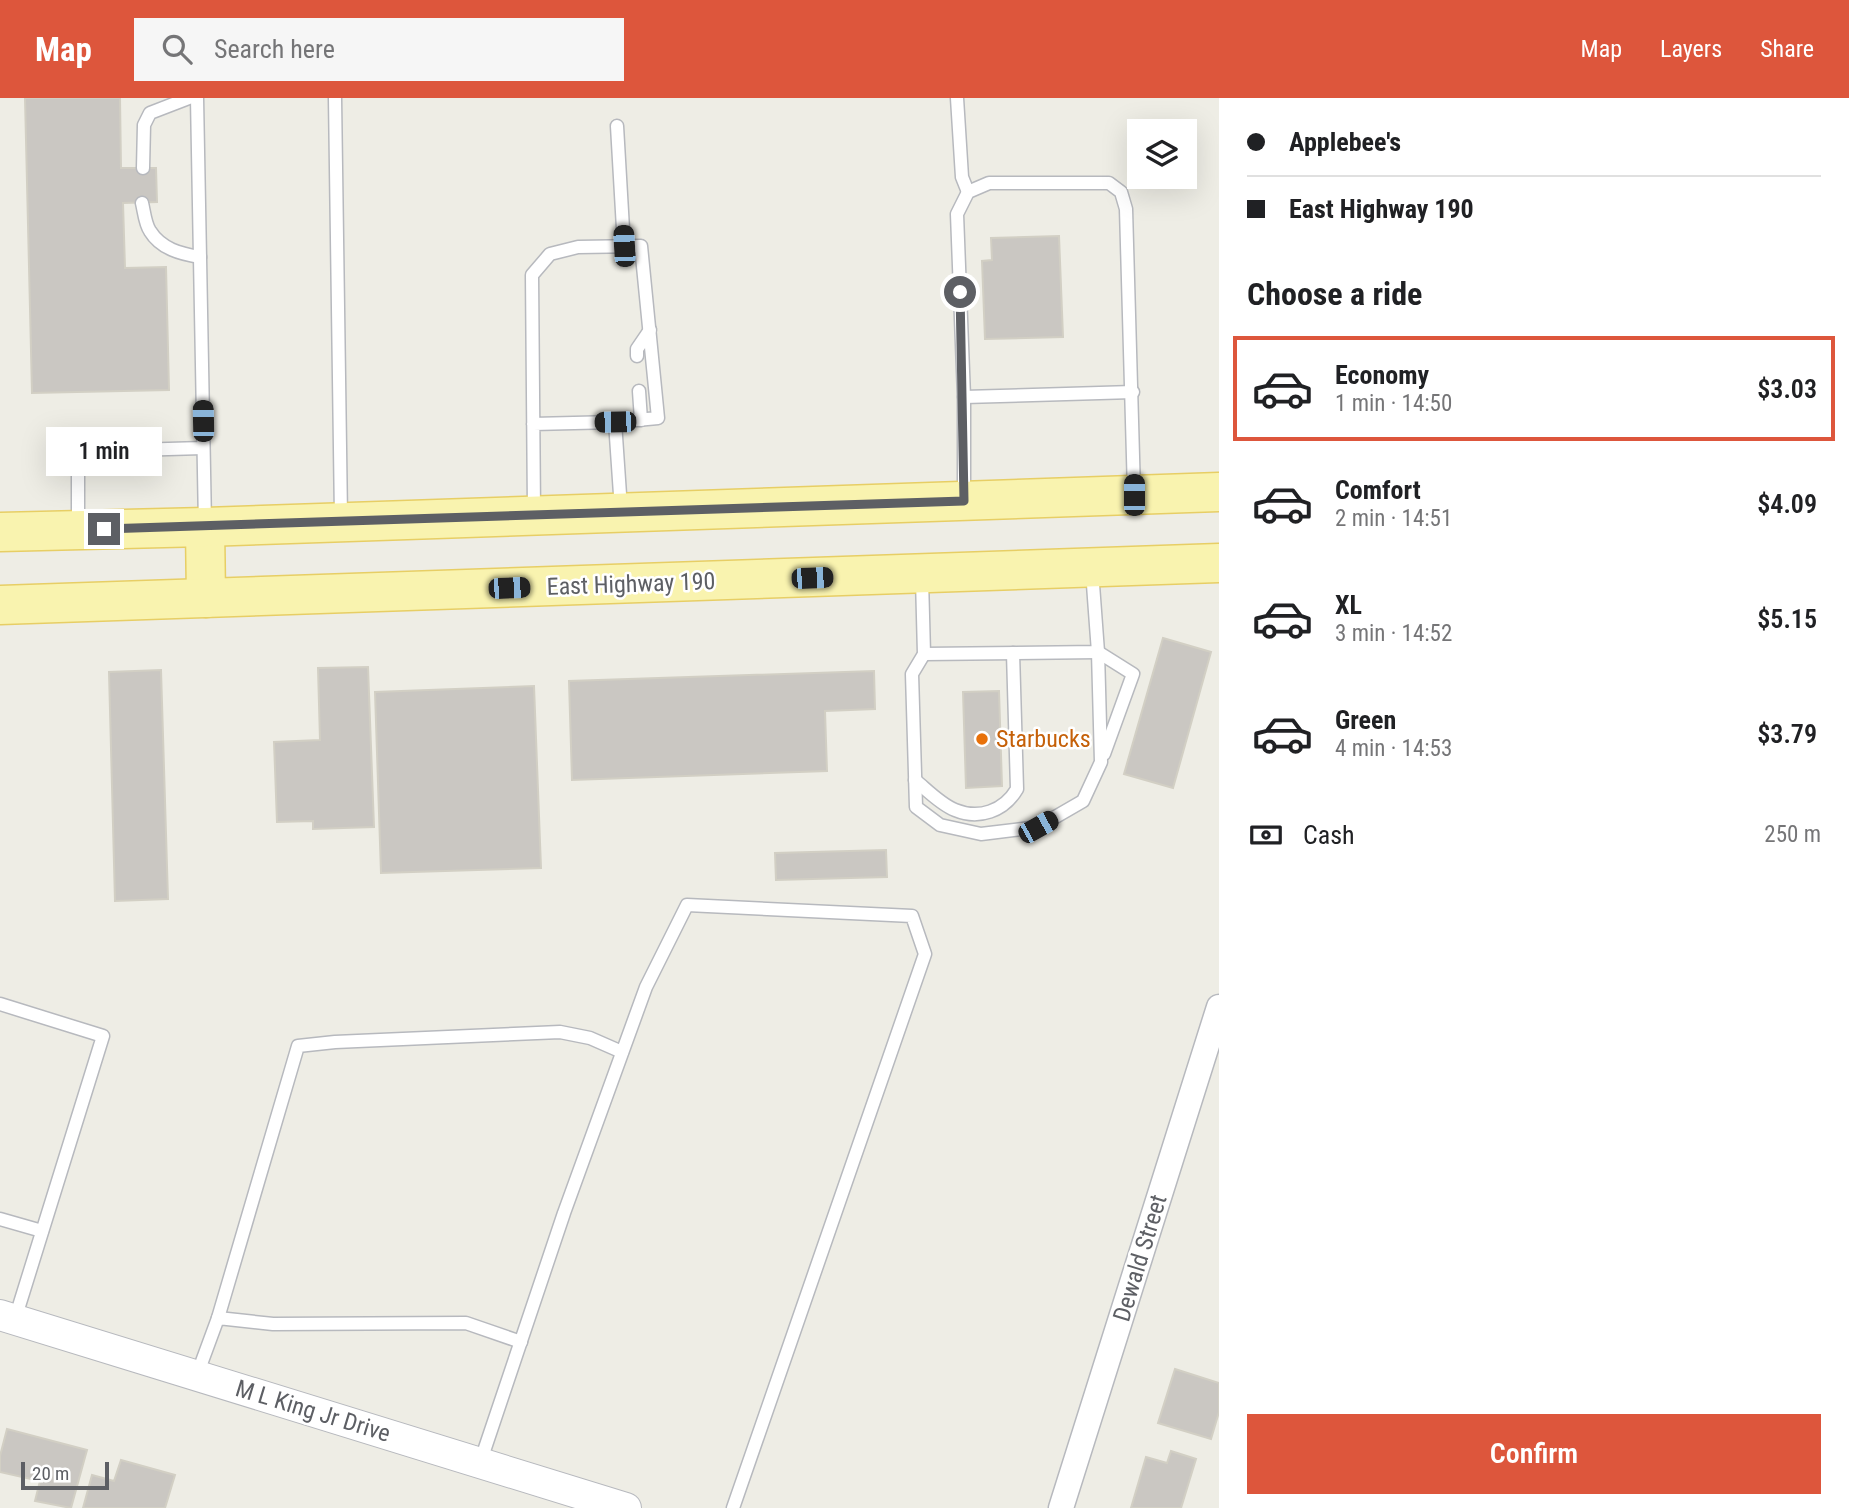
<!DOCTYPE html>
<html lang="en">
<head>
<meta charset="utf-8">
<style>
  body { margin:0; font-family:"Roboto Condensed",sans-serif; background:#f6f6f6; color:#202124; height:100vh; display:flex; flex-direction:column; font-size:26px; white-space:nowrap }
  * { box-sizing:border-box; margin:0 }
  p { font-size:23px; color:#757577 }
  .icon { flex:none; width:38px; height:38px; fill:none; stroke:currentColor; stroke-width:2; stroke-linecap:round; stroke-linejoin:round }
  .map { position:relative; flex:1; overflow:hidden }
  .side { display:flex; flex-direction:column; background:#fff; width:630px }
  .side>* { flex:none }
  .hud { display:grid; align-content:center; height:154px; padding:0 28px; background:#fff }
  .controls { position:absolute; left:1127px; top:21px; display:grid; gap:14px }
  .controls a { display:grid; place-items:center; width:70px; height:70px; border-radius:0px; background:#fff; box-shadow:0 7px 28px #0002; font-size:35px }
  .scale { position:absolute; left:21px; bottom:18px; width:88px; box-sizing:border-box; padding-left:7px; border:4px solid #5d5f64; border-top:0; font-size:19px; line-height:24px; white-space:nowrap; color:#5d5f64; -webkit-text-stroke:5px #fff; paint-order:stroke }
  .end { position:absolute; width:32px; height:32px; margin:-16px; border:9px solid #5d5f64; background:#fff; box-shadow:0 0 0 4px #fff }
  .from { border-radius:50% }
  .bubble { position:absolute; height:49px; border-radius:0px; background:#fff; box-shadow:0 7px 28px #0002; font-size:23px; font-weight:600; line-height:49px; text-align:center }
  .car { position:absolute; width:21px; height:42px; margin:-21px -10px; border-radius:9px; box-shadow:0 0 5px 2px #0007; background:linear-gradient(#222 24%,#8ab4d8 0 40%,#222 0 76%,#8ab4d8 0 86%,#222 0) }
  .hud b { display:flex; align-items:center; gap:24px; height:66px; font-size:26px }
  .hud b+b { border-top:2px solid #e0e0e0 }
  .hud i { width:18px; height:18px; background:#202124 }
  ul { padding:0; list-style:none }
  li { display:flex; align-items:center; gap:21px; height:105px; margin:0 14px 10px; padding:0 14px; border:4px solid transparent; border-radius:0px }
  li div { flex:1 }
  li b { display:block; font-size:26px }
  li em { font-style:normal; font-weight:600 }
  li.active { border-color:#dd563c }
  li>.icon { width:63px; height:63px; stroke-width:1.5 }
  h2 { padding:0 28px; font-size:32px; line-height:84px }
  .pay { display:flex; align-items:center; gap:18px; height:77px; padding:0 28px; font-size:26px }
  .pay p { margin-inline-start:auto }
  .button { display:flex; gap:14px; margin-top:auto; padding:14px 28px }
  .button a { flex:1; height:80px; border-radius:0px; background:#dd563c; color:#fff; font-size:28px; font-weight:600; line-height:80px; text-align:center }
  header { display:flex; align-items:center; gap:42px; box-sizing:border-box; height:98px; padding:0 35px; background:#dd563c; color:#fff }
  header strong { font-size:33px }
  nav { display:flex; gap:38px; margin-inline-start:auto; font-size:24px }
  .search { width:490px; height:63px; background:#f6f6f6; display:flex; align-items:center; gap:18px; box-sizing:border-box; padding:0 24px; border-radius:0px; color:#757577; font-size:26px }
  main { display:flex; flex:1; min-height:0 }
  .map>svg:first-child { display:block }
  .building { fill:#cac7c2; stroke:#d2cfc4; stroke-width:2 }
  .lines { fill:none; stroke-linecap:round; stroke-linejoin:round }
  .service-casing { stroke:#b7b9be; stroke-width:15 }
  .minor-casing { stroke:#b7b9be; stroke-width:27 }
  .tertiary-casing { stroke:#b7b9be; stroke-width:32 }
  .primary-casing { stroke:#e7ce65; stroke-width:41 }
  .service { stroke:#fff; stroke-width:12 }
  .minor { stroke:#fff; stroke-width:24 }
  .tertiary { stroke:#fff; stroke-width:30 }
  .primary { stroke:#f9f3af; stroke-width:38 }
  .route { stroke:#5d5f64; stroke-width:9 }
  .food-dot { fill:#e8710a; stroke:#fff; stroke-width:2.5 }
  .labels { text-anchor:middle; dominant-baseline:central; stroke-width:5; stroke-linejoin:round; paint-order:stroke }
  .street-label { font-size:24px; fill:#5d5f64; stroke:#fff }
  .food-label { font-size:24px; fill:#c56008; stroke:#fff; text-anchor:start }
</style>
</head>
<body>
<header>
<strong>Map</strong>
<div class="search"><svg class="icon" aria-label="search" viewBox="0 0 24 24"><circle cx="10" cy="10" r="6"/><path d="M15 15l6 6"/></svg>Search here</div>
<nav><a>Map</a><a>Layers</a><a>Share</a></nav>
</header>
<main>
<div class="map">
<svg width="1219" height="1410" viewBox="0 0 1219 1410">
  <rect width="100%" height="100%" fill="#eeede5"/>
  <g class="building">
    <path d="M25,0H120L121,70H156L157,104L123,105L125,170L166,169L169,292L32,295Z"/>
    <path d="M1059,138L1063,239L985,241L982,163L992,162L991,140Z"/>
    <path d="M1163,540L1211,554L1173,690L1124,676Z"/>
    <path d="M368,569L374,729L313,731V723L277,724L274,644L320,642L318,570Z"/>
    <path d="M161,572L168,801L115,803L109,574Z"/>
    <path d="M874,573L875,611L825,613L827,673L572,682L569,583Z"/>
    <path d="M534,588L541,770L381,775L375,594Z"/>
    <path d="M999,593L1002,688L966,690L963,594Z"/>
    <path d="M886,752L887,779L776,782L775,755Z"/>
    <path d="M1175,1271L1219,1285V1314L1211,1341L1158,1325Z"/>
    <path d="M7,1331L87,1352L71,1410L35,1403L40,1383L0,1374V1358Z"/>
    <path d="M1171,1353L1196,1361L1181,1410H1131L1146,1359L1167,1365Z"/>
    <path d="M121,1362L175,1377L165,1410H83L92,1377L114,1383Z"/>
  </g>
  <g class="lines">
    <defs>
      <g id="service">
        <path d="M197,0L205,427"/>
        <path d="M335,0L341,420"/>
        <path d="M957,0L962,79L968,94"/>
        <path d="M617,28L624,148"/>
        <path d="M143,70L144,27L150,15L189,0"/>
        <path d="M142,105C144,113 145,126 150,133C161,151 181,156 200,159"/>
        <path d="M637,258V251L650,232"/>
        <path d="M639,293L641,322"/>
        <path d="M964,299L1133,294"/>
        <path d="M615,324L621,411"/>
        <path d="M533,326L615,324L658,320L641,148L578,149L550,156L532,177L534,413"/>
        <path d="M964,399V299L957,116L968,94L989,85H1109L1121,94L1126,111L1134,394"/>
        <path d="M78,429V368L86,359L99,353L203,350"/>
        <path d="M922,481L924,556L912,576L916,709L940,727L981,736L1038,729L1083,703L1101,664L1098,554"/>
        <path d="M1098,554L1133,576L1104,656"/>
        <path d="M924,556L1098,554L1092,473"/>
        <path d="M915,682C926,691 940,706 955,712C979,722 1004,713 1017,691L1013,555"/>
        <path d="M0,906L103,938L15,1221"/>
        <path d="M0,1121L42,1133"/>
        <path d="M218,1220L298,948L335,944L560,934L590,940L622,954"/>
        <path d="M197,1277L218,1220L273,1226L466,1225L521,1244"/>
        <path d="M480,1365L564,1115L646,889L687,807L912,818L925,856L733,1410"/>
      </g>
      <path id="minor" d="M1061,1410L1219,909"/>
      <path id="tertiary" d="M0,1217L626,1410"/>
      <g id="primary">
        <path d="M205,429L206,500"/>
        <path d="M0,434L205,429L1219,394"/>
        <path d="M0,507L1219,465"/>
      </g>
    </defs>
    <use href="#service" class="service-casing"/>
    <use href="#minor" class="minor-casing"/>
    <use href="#tertiary" class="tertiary-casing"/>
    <use href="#primary" class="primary-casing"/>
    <use href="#service" class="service"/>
    <use href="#minor" class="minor"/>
    <use href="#tertiary" class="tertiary"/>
    <use href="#primary" class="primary"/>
  </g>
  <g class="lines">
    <path class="route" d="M104,431L964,403L960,194"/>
  </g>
  <circle class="food-dot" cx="982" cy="641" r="7"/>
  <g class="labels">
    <g class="street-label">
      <text transform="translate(631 486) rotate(-2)">East Highway 190</text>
      <text transform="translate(1140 1160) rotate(-73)">Dewald Street</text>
      <text transform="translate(313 1313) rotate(17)">M L King Jr Drive</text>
    </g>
    <g class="food-label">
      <text x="996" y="641">Starbucks</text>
    </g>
  </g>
</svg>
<div class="controls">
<a><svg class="icon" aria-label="layers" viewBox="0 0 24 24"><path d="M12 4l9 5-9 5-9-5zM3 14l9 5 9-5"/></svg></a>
</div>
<div class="scale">20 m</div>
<i class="end from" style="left:960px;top:194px"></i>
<i class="end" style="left:104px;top:431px"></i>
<div class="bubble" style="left:46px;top:329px;width:116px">1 min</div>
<i class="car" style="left:624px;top:148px;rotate:357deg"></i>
<i class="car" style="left:203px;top:323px;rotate:359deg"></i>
<i class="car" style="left:615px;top:324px;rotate:269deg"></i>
<i class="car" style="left:1134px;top:397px;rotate:0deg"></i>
<i class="car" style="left:812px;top:480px;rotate:88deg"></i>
<i class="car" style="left:509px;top:490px;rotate:88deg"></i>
<i class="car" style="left:1038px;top:729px;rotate:61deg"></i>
</div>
<section class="side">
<div class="hud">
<b><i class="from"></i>Applebee's</b>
<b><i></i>East Highway 190</b>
</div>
<h2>Choose a ride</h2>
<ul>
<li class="active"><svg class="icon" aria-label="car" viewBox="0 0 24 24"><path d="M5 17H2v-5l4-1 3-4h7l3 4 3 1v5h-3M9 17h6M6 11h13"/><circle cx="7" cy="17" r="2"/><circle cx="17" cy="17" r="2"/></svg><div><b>Economy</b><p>1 min · 14:50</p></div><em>$3.03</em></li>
<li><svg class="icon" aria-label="car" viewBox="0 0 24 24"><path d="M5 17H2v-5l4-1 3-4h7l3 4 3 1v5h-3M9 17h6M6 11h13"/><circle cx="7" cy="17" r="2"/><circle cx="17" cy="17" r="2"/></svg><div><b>Comfort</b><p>2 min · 14:51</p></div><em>$4.09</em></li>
<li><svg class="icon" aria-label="car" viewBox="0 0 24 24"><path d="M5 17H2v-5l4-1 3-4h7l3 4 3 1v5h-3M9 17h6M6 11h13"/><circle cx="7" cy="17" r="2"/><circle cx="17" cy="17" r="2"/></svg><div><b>XL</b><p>3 min · 14:52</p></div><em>$5.15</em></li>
<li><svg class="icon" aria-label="car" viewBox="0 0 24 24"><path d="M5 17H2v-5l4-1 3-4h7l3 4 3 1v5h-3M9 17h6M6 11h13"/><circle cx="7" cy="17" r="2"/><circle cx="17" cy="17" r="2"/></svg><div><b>Green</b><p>4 min · 14:53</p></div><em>$3.79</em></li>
</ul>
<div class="pay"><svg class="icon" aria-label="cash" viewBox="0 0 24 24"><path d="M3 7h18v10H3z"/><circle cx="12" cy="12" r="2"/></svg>Cash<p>250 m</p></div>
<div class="button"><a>Confirm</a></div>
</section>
</main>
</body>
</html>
